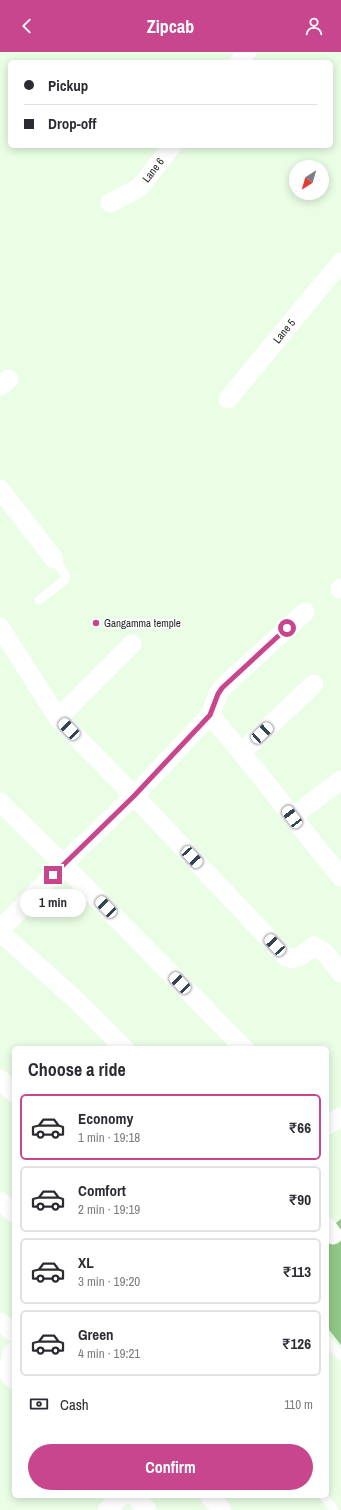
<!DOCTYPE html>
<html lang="en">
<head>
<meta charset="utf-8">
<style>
  body { margin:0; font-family:"Archivo Narrow",sans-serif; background:#f7f7f7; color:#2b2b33; height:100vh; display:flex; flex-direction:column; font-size:15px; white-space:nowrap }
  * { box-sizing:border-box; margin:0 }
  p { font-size:13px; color:#7c7c81 }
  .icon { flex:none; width:22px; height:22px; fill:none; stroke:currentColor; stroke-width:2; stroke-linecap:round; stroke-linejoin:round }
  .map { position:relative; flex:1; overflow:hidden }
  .side { position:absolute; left:12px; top:994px; width:317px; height:452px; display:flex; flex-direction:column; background:#fff; border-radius:6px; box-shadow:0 2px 10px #0003 }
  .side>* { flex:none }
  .hud { position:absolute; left:8px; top:8px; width:325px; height:88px; border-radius:6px; box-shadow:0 2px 10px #0003; display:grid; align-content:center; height:88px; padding:0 16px; background:#fff }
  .needle { width:26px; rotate:217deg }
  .buttons { position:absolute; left:289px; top:108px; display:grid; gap:8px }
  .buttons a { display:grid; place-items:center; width:40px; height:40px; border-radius:50%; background:#fff; box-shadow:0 2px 10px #0003; font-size:20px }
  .end { position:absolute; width:18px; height:18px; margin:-9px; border:5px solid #c8468d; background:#fff; box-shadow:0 0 0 2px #fff }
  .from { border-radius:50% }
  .bubble { position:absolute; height:28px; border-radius:14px; background:#fff; box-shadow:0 2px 10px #0003; font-size:13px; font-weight:700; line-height:28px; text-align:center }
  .car { position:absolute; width:12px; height:24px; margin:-12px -6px; border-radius:5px; box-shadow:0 0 3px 1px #0007; background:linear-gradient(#fff 24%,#345 0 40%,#fff 0 76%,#345 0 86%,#fff 0) }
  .hud b { display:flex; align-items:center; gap:14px; height:38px; font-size:15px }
  .hud b+b { border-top:1px solid #e1e1e2 }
  .hud i { width:10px; height:10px; background:#2b2b33 }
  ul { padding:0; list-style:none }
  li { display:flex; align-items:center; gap:12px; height:66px; margin:0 8px 6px; padding:0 8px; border:2px solid #e1e1e2; border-radius:6px }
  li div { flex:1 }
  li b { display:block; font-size:15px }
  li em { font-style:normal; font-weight:700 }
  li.active { border-color:#c8468d }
  li>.icon { width:36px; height:36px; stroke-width:1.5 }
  h2 { padding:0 16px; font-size:18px; line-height:48px }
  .pay { display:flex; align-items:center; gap:10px; height:44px; padding:0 16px; font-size:15px }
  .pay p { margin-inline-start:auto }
  .primary-button { display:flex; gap:8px; margin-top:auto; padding:8px 16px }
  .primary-button a { flex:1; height:46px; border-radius:24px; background:#c8468d; color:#fff; font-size:16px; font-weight:700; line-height:46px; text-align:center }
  header { display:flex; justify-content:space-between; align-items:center; height:52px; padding:0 16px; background:#c8468d; color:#fff; font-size:18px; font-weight:700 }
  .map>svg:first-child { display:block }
  .forest { fill:#92c887 }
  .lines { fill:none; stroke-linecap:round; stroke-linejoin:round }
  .service { stroke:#fff; stroke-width:9 }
  .minor { stroke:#fff; stroke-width:19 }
  .route { stroke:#c8468d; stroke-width:5 }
  .poi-dot { fill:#c8468d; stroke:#fff; stroke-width:1.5 }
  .labels { text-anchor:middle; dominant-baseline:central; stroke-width:3.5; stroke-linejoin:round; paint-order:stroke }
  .street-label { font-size:11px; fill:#1c241b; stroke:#fff }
  .poi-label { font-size:11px; fill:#1c241b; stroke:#fff; text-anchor:start }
</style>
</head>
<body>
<header><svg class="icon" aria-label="back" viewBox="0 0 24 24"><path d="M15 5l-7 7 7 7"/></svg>Zipcab<svg class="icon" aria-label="person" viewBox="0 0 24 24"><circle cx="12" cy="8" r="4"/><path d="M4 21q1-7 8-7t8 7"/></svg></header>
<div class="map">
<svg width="341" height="1458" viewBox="0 0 341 1458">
  <rect width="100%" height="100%" fill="#e9fee5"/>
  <path class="forest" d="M341,1167V1293L327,1275V1178Z"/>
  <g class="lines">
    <g class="service">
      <path d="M39,548L64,529L66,524L54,507"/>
      <path d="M327,1288L341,1304"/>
      <path d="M324,1444L334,1458"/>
    </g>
    <g class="minor">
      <path d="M239,10L247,0"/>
      <path d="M110,151L139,136L172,94"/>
      <path d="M0,334L9,327"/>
      <path d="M228,347L341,210"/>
      <path d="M0,437L54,507"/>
      <path d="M340,537L341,536"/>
      <path d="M0,575L58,666L140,750L285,904C296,911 304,901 314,894L324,900L341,921"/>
      <path d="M210,663C256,716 297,772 341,825"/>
      <path d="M58,666L132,592"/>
      <path d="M242,700L314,632"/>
      <path d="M0,750L63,812L244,996"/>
      <path d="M292,765L341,728"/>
      <path d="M0,878L63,812L134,744L210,663L218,642L222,636L305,560"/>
      <path d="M0,880L77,949L124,996"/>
      <path d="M0,1027L14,1041"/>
      <path d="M327,1073L341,1065"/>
      <path d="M0,1149L14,1161"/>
      <path d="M327,1175L333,1183"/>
      <path d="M0,1270L14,1281"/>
      <path d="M14,1299L11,1304L8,1320L14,1328"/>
      <path d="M135,1444L147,1458"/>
      <path d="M210,1445L222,1458"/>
      <path d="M107,1458L121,1444"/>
    </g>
  </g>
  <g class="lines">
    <path class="route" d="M53,823L134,744L210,663L218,642L222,636L287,576"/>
  </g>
  <circle class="poi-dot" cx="96" cy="571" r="4"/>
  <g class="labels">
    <g class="street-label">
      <text transform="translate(153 118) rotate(-52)">Lane 6</text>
      <text transform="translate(284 279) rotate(-51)">Lane 5</text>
    </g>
    <g class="poi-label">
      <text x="104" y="571">Gangamma temple</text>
    </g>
  </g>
</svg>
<div class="buttons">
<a><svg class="needle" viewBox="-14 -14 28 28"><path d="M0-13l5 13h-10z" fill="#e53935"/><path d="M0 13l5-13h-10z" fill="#7c7c81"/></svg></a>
</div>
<i class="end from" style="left:287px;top:576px"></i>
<i class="end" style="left:53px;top:823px"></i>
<div class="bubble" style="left:20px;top:837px;width:66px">1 min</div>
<i class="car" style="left:69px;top:677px;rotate:316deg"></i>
<i class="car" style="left:262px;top:681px;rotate:47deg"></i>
<i class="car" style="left:292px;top:765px;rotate:323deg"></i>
<i class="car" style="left:192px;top:805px;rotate:137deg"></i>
<i class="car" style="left:106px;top:855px;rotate:316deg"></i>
<i class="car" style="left:275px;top:893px;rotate:317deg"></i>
<i class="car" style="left:180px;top:931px;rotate:316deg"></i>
<div class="hud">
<b><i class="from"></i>Pickup</b>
<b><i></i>Drop-off</b>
</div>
<section class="side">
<h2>Choose a ride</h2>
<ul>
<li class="active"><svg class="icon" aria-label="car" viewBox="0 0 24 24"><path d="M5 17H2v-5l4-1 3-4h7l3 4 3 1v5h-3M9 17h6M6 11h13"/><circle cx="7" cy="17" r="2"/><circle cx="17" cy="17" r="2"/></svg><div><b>Economy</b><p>1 min · 19:18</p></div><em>₹66</em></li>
<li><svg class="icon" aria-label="car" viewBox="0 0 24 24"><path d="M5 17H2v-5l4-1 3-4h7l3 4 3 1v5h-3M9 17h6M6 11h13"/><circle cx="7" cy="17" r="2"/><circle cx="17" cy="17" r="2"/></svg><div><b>Comfort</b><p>2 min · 19:19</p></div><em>₹90</em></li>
<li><svg class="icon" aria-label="car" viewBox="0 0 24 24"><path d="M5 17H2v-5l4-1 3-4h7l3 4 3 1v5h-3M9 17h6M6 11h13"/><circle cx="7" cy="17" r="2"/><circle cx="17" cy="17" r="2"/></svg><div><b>XL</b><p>3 min · 19:20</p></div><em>₹113</em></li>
<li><svg class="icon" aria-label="car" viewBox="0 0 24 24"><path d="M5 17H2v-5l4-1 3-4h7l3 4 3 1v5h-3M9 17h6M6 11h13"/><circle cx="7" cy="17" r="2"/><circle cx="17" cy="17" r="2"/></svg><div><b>Green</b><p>4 min · 19:21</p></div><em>₹126</em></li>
</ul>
<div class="pay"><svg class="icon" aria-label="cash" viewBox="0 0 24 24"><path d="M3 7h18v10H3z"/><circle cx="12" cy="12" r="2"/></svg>Cash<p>110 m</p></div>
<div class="primary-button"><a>Confirm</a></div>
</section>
</div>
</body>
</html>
